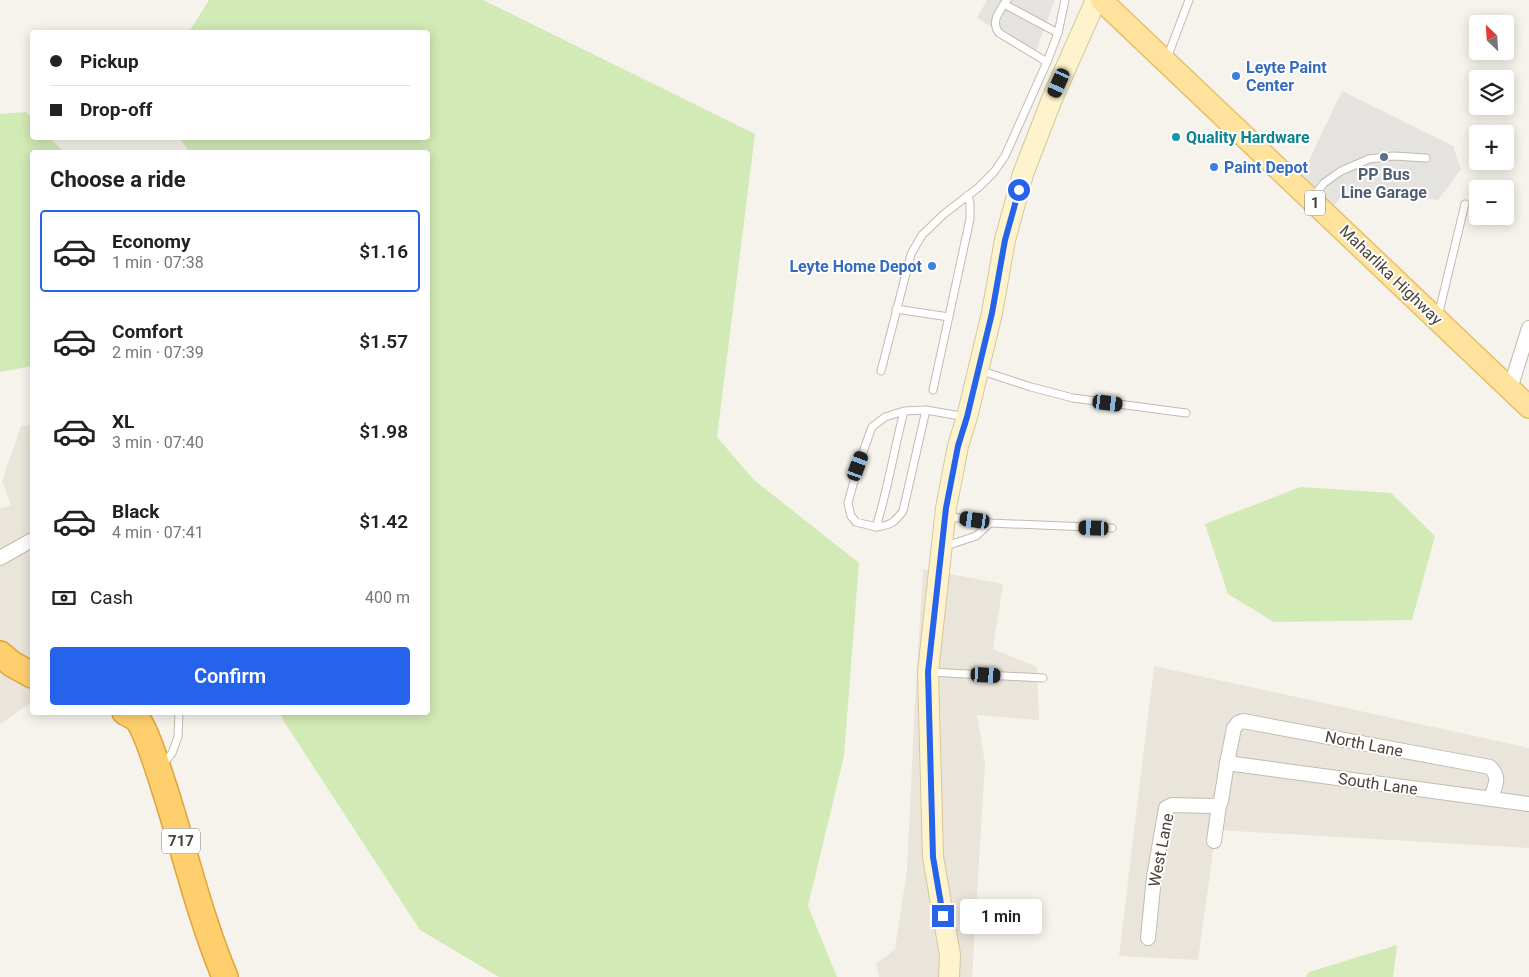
<!DOCTYPE html>
<html lang="en">
<head>
<meta charset="utf-8">
<style>
  body { margin:0; font-family:Roboto,sans-serif; background:#f2f2f2; color:#222; height:100vh; display:flex; flex-direction:column; font-size:19px; white-space:nowrap }
  * { box-sizing:border-box; margin:0 }
  p { font-size:16px; color:#767676 }
  .icon { flex:none; width:28px; height:28px; fill:none; stroke:currentColor; stroke-width:2; stroke-linecap:round; stroke-linejoin:round }
  .map { position:relative; flex:1; overflow:hidden }
  .side { position:absolute; left:30px; top:150px; width:400px; height:565px; display:flex; flex-direction:column; background:#fff; border-radius:5px; box-shadow:0 2px 12px #0003 }
  .side>* { flex:none }
  .top-card { position:absolute; left:30px; top:30px; width:400px; height:110px; border-radius:5px; box-shadow:0 2px 12px #0003; display:grid; align-content:center; height:110px; padding:0 20px; background:#fff }
  .needle { width:32px; rotate:335deg }
  .fabs { position:absolute; left:1469px; top:15px; display:grid; gap:10px }
  .fabs a { display:grid; place-items:center; width:45px; height:45px; border-radius:5px; background:#fff; box-shadow:0 2px 12px #0003; font-size:25px }
  .end { position:absolute; width:22px; height:22px; margin:-11px; border:6px solid #2563eb; background:#fff; box-shadow:0 0 0 2px #fff }
  .from { border-radius:50% }
  .bubble { position:absolute; height:35px; border-radius:5px; background:#fff; box-shadow:0 2px 12px #0003; font-size:16px; font-weight:600; line-height:35px; text-align:center }
  .car { position:absolute; width:15px; height:30px; margin:-15px -8px; border-radius:6px; box-shadow:0 0 4px 1px #0007; background:linear-gradient(#222 24%,#8ab4d8 0 40%,#222 0 76%,#8ab4d8 0 86%,#222 0) }
  .top-card b { display:flex; align-items:center; gap:18px; height:48px; font-size:19px }
  .top-card b+b { border-top:1px solid #e0e0e0 }
  .top-card i { width:12px; height:12px; background:#222 }
  ul { padding:0; list-style:none }
  li { display:flex; align-items:center; gap:15px; height:82px; margin:0 10px 8px; padding:0 10px; border:2px solid transparent; border-radius:5px }
  li div { flex:1 }
  li b { display:block; font-size:19px }
  li em { font-style:normal; font-weight:600 }
  li.selected { border-color:#2563eb }
  li>.icon { width:45px; height:45px; stroke-width:1.5 }
  h2 { padding:0 20px; font-size:22px; line-height:60px }
  .pay { display:flex; align-items:center; gap:12px; height:55px; padding:0 20px; font-size:19px }
  .pay p { margin-inline-start:auto }
  .primary-button { display:flex; gap:10px; margin-top:auto; padding:10px 20px }
  .primary-button a { flex:1; height:58px; border-radius:5px; background:#2563eb; color:#fff; font-size:20px; font-weight:600; line-height:58px; text-align:center }
  .map>svg:first-child { display:block }
  .residential { fill:#eae5da }
  .green { fill:#d2eab5 }
  .parking { fill:#e5e3e0 }
  .lines { fill:none; stroke-linecap:round; stroke-linejoin:round }
  .lane-casing { stroke:#c2bbae; stroke-width:9 }
  .street-casing { stroke:#c2bbae; stroke-width:16 }
  .secondary-casing { stroke:#d6c79b; stroke-width:22 }
  .primary-casing { stroke:#e6c16a; stroke-width:24 }
  .highway-casing { stroke:#e0a43c; stroke-width:28 }
  .lane { stroke:#fff; stroke-width:7 }
  .street { stroke:#fff; stroke-width:14 }
  .secondary { stroke:#fff3cd; stroke-width:20 }
  .primary { stroke:#ffe39c; stroke-width:21 }
  .highway { stroke:#ffcf6e; stroke-width:25 }
  .route { stroke:#2563eb; stroke-width:6 }
  .shop-dot { fill:#3f7fe0; stroke:#fff; stroke-width:2 }
  .culture-dot { fill:#0f9aa8; stroke:#fff; stroke-width:2 }
  .service-dot { fill:#5c6f8a; stroke:#fff; stroke-width:2 }
  .labels { text-anchor:middle; dominant-baseline:central; stroke-width:4; stroke-linejoin:round; paint-order:stroke }
  .shield { fill:#fff; stroke:#817c74; stroke-width:1 }
  .shield-label { font-size:15px; font-weight:bold; fill:#4b4439 }
  .shop-label { font-size:16px; font-weight:bold; fill:#366cbe; stroke:#fff; text-anchor:start }
  .culture-label { font-size:16px; font-weight:bold; fill:#0d838f; stroke:#fff; text-anchor:start }
  .service-label { font-size:16px; font-weight:bold; fill:#4e5e75; stroke:#fff }
  .street-label { font-size:16px; fill:#4b4439; stroke:#fff }
</style>
</head>
<body>
<div class="map">
<svg width="1529" height="977" viewBox="0 0 1529 977">
  <rect width="100%" height="100%" fill="#f6f3ec"/>
  <g class="residential">
    <path d="M32,425V702L0,724V509L11,505L2,481L21,426Z"/>
    <path d="M923,569L1003,584L993,649L1037,667L1039,720L977,715L985,763L972,977H879L876,964L895,949L907,870L915,701Z"/>
    <path d="M1154,666L1529,748V848L1216,830L1198,960L1119,956Z"/>
  </g>
  <g class="green">
    <path d="M209,0H483L755,134L717,437L754,480L859,563L844,756L808,906L837,977H499L420,930L283,720L281,713L428,712V152H190L179,138H428V32H189Z"/>
    <path d="M26,112L32,119V138H50L64,152H32V366L0,372V114Z"/>
    <path d="M1300,487L1391,493L1435,536L1412,620L1274,622L1228,594L1205,524Z"/>
    <path d="M1397,945L1393,977H1306L1309,972Z"/>
  </g>
  <g class="parking">
    <path d="M987,0H1055L1035,53L977,18Z"/>
    <path d="M1342,91L1453,146L1461,169L1438,200L1351,187L1334,205L1301,177Z"/>
  </g>
  <g class="lines">
    <defs>
      <g id="lane">
        <path d="M1007,0C1000,11 990,21 999,33L1047,62"/>
        <path d="M1004,4L1058,33"/>
        <path d="M1167,58L1189,0"/>
        <path d="M1313,197L1324,183L1341,171L1369,159L1394,156L1426,158"/>
        <path d="M896,309L949,317"/>
        <path d="M1438,316L1465,204"/>
        <path d="M979,370L1031,387L1073,398L1186,413"/>
        <path d="M881,371L911,254L922,235L944,214L979,187L994,172L1005,156L1047,62L1058,33L1065,0"/>
        <path d="M933,390L970,219V203L968,195"/>
        <path d="M904,411C894,450 888,489 876,527L856,522L851,516L848,503L858,466L872,427L885,417L904,411L926,410L966,417"/>
        <path d="M946,516L990,523L1112,528"/>
        <path d="M876,527C891,525 894,523 903,511L926,410"/>
        <path d="M943,547L976,536L990,523"/>
        <path d="M929,672L1043,678"/>
        <path d="M162,766L172,753L178,737L179,712"/>
      </g>
      <g id="street">
        <path d="M1510,389L1529,328"/>
        <path d="M0,558L32,540"/>
        <path d="M1227,763L1529,804"/>
        <path d="M1214,841L1219,805"/>
        <path d="M1148,938L1154,877L1166,808L1172,805L1213,806L1219,805L1221,801L1227,763L1234,728L1238,723L1243,721L1490,767C1501,778 1495,785 1491,798"/>
      </g>
      <path id="secondary" d="M949,977L950,955L933,857L928,672L946,508L958,446L967,417L992,313L1005,240L1023,174L1052,99L1096,0"/>
      <path id="primary" d="M1101,0L1529,407"/>
      <g id="highway">
        <path d="M0,654L12,664L32,675"/>
        <path d="M125,712C129,714 135,717 138,720C147,732 158,769 163,784C184,848 199,915 225,977"/>
      </g>
    </defs>
    <use href="#lane" class="lane-casing"/>
    <use href="#street" class="street-casing"/>
    <use href="#secondary" class="secondary-casing"/>
    <use href="#primary" class="primary-casing"/>
    <use href="#highway" class="highway-casing"/>
    <use href="#lane" class="lane"/>
    <use href="#street" class="street"/>
    <use href="#secondary" class="secondary"/>
    <use href="#primary" class="primary"/>
    <use href="#highway" class="highway"/>
  </g>
  <g class="lines">
    <path class="route" d="M943,916L933,857L928,672L946,508L958,446L967,417L992,313L1005,240L1019,190"/>
  </g>
  <g class="shop-dot">
    <circle cx="1236" cy="76" r="5"/>
    <circle cx="1214" cy="167" r="5"/>
    <circle cx="932" cy="266" r="5"/>
  </g>
  <circle class="culture-dot" cx="1176" cy="137" r="5"/>
  <circle class="service-dot" cx="1384" cy="157" r="5"/>
  <g class="labels">
    <g class="shield">
      <rect x="1305" y="190.5" width="20" height="25" rx="4"/>
      <rect x="162" y="828.5" width="38" height="25" rx="4"/>
    </g>
    <g class="shield-label">
      <text x="1315" y="203">1</text>
      <text x="181" y="841">717</text>
    </g>
    <g class="shop-label">
      <text x="1246" y="67">Leyte Paint<tspan x="1246" dy="18">Center</tspan></text>
      <text x="1224" y="167">Paint Depot</text>
      <text x="922" y="266" text-anchor="end">Leyte Home Depot</text>
    </g>
    <g class="culture-label">
      <text x="1186" y="137">Quality Hardware</text>
    </g>
    <g class="service-label">
      <text x="1384" y="174">PP Bus<tspan x="1384" dy="18">Line Garage</tspan></text>
    </g>
    <g class="street-label">
      <text transform="translate(1391 275) rotate(44)">Maharlika Highway</text>
      <text transform="translate(1364 744) rotate(11)">North Lane</text>
      <text transform="translate(1378 784) rotate(8)">South Lane</text>
      <text transform="translate(1161 850) rotate(-79)">West Lane</text>
    </g>
  </g>
</svg>
<div class="fabs">
<a><svg class="needle" viewBox="-14 -14 28 28"><path d="M0-13l5 13h-10z" fill="#e53935"/><path d="M0 13l5-13h-10z" fill="#767676"/></svg></a>
<a><svg class="icon" aria-label="layers" viewBox="0 0 24 24"><path d="M12 4l9 5-9 5-9-5zM3 14l9 5 9-5"/></svg></a>
<a>+</a>
<a>−</a>
</div>
<i class="end from" style="left:1019px;top:190px"></i>
<i class="end" style="left:943px;top:916px"></i>
<div class="bubble" style="left:960px;top:899px;width:82px">1 min</div>
<i class="car" style="left:1059px;top:83px;rotate:204deg"></i>
<i class="car" style="left:1108px;top:403px;rotate:97deg"></i>
<i class="car" style="left:858px;top:466px;rotate:20deg"></i>
<i class="car" style="left:975px;top:520px;rotate:278deg"></i>
<i class="car" style="left:1094px;top:528px;rotate:272deg"></i>
<i class="car" style="left:986px;top:675px;rotate:93deg"></i>
<div class="top-card">
<b><i class="from"></i>Pickup</b>
<b><i></i>Drop-off</b>
</div>
<section class="side">
<h2>Choose a ride</h2>
<ul>
<li class="selected"><svg class="icon" aria-label="car" viewBox="0 0 24 24"><path d="M5 17H2v-5l4-1 3-4h7l3 4 3 1v5h-3M9 17h6M6 11h13"/><circle cx="7" cy="17" r="2"/><circle cx="17" cy="17" r="2"/></svg><div><b>Economy</b><p>1 min · 07:38</p></div><em>$1.16</em></li>
<li><svg class="icon" aria-label="car" viewBox="0 0 24 24"><path d="M5 17H2v-5l4-1 3-4h7l3 4 3 1v5h-3M9 17h6M6 11h13"/><circle cx="7" cy="17" r="2"/><circle cx="17" cy="17" r="2"/></svg><div><b>Comfort</b><p>2 min · 07:39</p></div><em>$1.57</em></li>
<li><svg class="icon" aria-label="car" viewBox="0 0 24 24"><path d="M5 17H2v-5l4-1 3-4h7l3 4 3 1v5h-3M9 17h6M6 11h13"/><circle cx="7" cy="17" r="2"/><circle cx="17" cy="17" r="2"/></svg><div><b>XL</b><p>3 min · 07:40</p></div><em>$1.98</em></li>
<li><svg class="icon" aria-label="car" viewBox="0 0 24 24"><path d="M5 17H2v-5l4-1 3-4h7l3 4 3 1v5h-3M9 17h6M6 11h13"/><circle cx="7" cy="17" r="2"/><circle cx="17" cy="17" r="2"/></svg><div><b>Black</b><p>4 min · 07:41</p></div><em>$1.42</em></li>
</ul>
<div class="pay"><svg class="icon" aria-label="cash" viewBox="0 0 24 24"><path d="M3 7h18v10H3z"/><circle cx="12" cy="12" r="2"/></svg>Cash<p>400 m</p></div>
<div class="primary-button"><a>Confirm</a></div>
</section>
</div>
</body>
</html>
